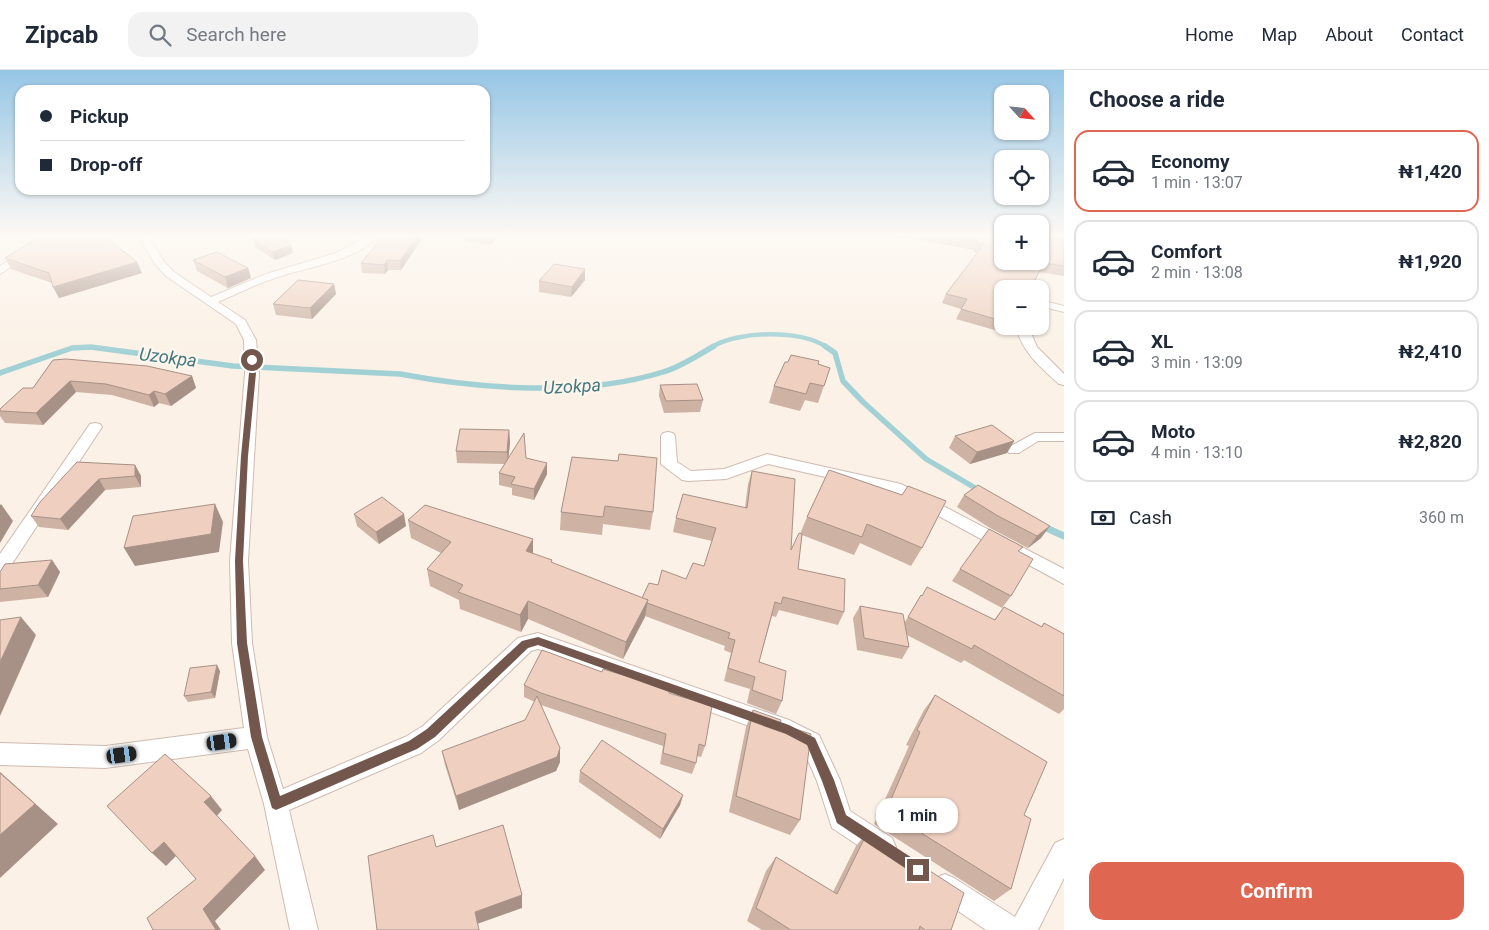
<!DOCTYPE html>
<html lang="en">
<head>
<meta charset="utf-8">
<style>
  body { margin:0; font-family:Roboto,sans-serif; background:#f2f2f3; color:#1f2937; height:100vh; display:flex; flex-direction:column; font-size:19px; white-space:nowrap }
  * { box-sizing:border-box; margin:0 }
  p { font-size:16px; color:#747a83 }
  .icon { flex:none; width:28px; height:28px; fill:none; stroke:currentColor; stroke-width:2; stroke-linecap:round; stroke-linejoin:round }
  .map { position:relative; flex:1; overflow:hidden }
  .sheet { display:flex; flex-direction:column; background:#fff; width:425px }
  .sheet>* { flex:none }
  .top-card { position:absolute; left:15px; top:15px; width:475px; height:110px; border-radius:15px; box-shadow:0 1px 4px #0004; display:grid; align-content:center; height:110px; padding:0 25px; background:#fff }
  .needle { width:32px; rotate:117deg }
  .tools { position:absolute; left:994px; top:15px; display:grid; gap:10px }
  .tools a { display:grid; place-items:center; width:55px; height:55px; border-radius:10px; background:#fff; box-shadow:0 1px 4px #0004; font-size:25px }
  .end { position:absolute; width:22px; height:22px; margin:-11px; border:6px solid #73574c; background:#fff; box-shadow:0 0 0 2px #fff }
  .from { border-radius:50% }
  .bubble { position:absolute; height:35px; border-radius:15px; background:#fff; box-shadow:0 1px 4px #0004; font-size:16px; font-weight:700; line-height:35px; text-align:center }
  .car { position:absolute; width:15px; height:30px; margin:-15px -8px; border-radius:6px; box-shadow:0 0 4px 1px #0007; background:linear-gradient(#222 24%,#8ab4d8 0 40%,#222 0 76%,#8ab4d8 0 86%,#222 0) }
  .top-card b { display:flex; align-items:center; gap:18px; height:48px; font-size:19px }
  .top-card b+b { border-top:1px solid #e0e1e3 }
  .top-card i { width:12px; height:12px; background:#1f2937 }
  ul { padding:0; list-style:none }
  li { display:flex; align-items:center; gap:15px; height:82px; margin:0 10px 8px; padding:0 15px; border:2px solid #e0e1e3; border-radius:15px }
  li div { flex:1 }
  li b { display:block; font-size:19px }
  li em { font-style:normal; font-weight:700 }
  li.selected { border-color:#df6751 }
  li>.icon { width:45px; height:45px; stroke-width:1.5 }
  h2 { padding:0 25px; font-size:22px; line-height:60px }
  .pay { display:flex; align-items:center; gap:12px; height:55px; padding:0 25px; font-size:19px }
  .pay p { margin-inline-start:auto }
  .action { display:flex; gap:10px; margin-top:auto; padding:10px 25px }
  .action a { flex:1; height:58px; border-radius:15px; background:#df6751; color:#fff; font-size:20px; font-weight:700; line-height:58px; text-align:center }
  header { display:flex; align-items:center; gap:30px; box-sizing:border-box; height:70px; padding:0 25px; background:#fff; border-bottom:1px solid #e0e1e3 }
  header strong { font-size:24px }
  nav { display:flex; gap:28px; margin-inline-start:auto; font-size:18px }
  .search { width:350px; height:45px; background:#f2f2f3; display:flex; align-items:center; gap:12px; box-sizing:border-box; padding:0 18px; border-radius:15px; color:#747a83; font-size:19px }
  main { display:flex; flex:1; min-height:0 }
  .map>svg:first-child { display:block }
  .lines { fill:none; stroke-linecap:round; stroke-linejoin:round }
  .stream-far2 { stroke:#a2d1d5; stroke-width:4.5 }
  .stream-far1 { stroke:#a2d1d5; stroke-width:5.5 }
  .stream { stroke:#a2d1d5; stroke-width:7 }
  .street-casing { stroke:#cfbbb0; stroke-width:2 }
  .street { fill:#fff; fill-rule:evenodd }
  .wall { fill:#ceb2a4 }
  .shaded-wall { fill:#a79186 }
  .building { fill:#efcfbf; stroke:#a79186 }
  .route { fill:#73574c }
  .labels { text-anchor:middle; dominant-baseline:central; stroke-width:5; stroke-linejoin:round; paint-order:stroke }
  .water-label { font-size:18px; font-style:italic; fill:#43797f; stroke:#fef6ec }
</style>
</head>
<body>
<header>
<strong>Zipcab</strong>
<div class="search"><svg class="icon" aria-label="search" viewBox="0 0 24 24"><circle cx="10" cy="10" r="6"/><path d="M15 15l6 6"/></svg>Search here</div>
<nav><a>Home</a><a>Map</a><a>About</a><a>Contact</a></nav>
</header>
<main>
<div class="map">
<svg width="1064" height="860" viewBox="0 0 1064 860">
  <rect width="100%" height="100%" fill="#fbf1e6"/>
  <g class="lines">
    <path class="stream-far2" d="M712,277C736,261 802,259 826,277"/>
    <g class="stream-far1">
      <path d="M825,276L835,283L843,311L863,332L926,389L982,422"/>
      <path d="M0,303L72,278L91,277L233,296L400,304C480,319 584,327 663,302C681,297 698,285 714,276"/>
    </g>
    <path class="stream" d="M1040,455L1064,466"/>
    <defs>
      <g id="street">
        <path d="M42,164H52L37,180L0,204V196L31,176Z"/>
        <path d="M137,164H147L164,192L174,202L211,227L266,204L336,183L371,164H382C355,192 310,196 275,208C256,214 237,224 218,232L245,250L256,270L259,303L248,491L252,573L267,667L283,719L405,667L423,656L518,568L538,563L789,650L819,665L840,710L850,741L892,768L896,777L892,786L883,790L874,786L832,758L817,711L803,679L782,668L538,579L531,581L439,670L421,683L289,740L318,860H290L264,734L248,679L105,698L0,695V673L105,676L244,658L232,573L230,491L245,303L244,270L236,254L166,206L155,194Z"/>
        <path d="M1040,230L1064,236V242L1040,236Z"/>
        <path d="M1016,256H1028L1037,277L1064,304V315L1059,314C1041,298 1021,281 1016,256Z"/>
        <path d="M95,353L100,354L102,357L6,503L0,505V484L90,354Z"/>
        <path d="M668,362L673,363L675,366L677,392L691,401L724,399L767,384L901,414L1064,499V514L896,423L768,394L726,409L688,411L682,410L661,394V366L663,363Z"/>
        <path d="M1035,363H1064V371H1038L1019,383H1009L1007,380L1009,377Z"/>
        <path d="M1064,769V808L1038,860H986L936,826L932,817L936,808L945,804L954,808L1015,847L1055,773Z"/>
      </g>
    </defs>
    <use href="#street" class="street-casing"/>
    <use href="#street" class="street"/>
  </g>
  <g class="wall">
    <path d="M465,164H501L490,175L465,171Z"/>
    <path d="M775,164H834L833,167Z"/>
    <path d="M884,164H1064V172L1043,166V167L1064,172V206L1039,202L1002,219V256H1009L1005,263L956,249L961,239L942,233L946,224L977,183L973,182L974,180L904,167L903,169Z"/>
    <path d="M424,166L401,200H388L385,204L362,203L361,193Z"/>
    <path d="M253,169L293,183L275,190L255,177Z"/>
    <path d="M5,188L142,203L59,228L52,213L11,199Z"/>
    <path d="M193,190L248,198L251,208L228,218L197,201Z"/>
    <path d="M585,210L571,227L539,222V211Z"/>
    <path d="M334,214L336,224L312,249L276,245L273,234Z"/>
    <path d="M53,290L192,306L196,318L171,336L159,333L154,337L112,325L76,322L43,355L5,353L0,346V339L33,318Z"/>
    <path d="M818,294L830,298L818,333L805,330L800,341L769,333L774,316Z"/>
    <path d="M660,315L703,330L700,342L664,343L659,326Z"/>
    <path d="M509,360L510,372L508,388H526L547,404L534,430L512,425V418L499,415V403L505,394L457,393L456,381Z"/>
    <path d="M955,366L1014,371L1007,383L970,394L949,378Z"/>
    <path d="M572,387L653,442L650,460L603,454L602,465L560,460L561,442Z"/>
    <path d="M77,392L135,395L141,406V417L105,420L68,460L39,457L31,446Z"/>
    <path d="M829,400L922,478L911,496L860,473L854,485L802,465L798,499L844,542L838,555L779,540L776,547L772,546L759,592L782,631L776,644L747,633L750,619L724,611L731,583L724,580L725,576L645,546L623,589L528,549L521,562L460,539L459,530L430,516L427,499L441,483L411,468L408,450L533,483L552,493L642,528L658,515L686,509L704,496L712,471L673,462L676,448L745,438L748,414L752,401L791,480L800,464L807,447Z"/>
    <path d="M964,425L1041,468L1028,478L990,458L957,437Z"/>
    <path d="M354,444L406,456L379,474L357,456Z"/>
    <path d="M1020,482L1011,526L1002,538L952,511L960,499Z"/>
    <path d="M52,490L60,502L48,527L0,532V502Z"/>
    <path d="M921,525L994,550L1004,537L1041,557L1044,553L1064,564V639L1059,644L964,590L961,593L907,565L909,577L902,589L857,580L853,548L860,536L905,552Z"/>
    <path d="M220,601L215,628L188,632L184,626Z"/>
    <path d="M602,602L669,623L705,676L701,687L697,686L696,693L692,704L660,694L663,676L541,635L560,692L556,701L459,740L445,695L442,681L525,650L535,632L524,627V615Z"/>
    <path d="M935,625L1024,745L1011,819L994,831L874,754L909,676L906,675L924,640Z"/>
    <path d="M753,640L780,654L800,750L790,765L729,742L746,657Z"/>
    <path d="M580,701L683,725L680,735L660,769L579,712Z"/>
    <path d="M868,761L951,860H762L747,851L766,801L776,787L833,822L856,776Z"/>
  </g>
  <g class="shaded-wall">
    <path d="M418,164H425L401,200L400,191Z"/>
    <path d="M491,164H501L490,175L489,166Z"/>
    <path d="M291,175L293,183L275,190L272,182Z"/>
    <path d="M387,190L388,200L385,204L384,195Z"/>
    <path d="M137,192L142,203L59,228L53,217Z"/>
    <path d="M248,198L251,208L228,218L225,207Z"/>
    <path d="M585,199V210L571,227L572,217Z"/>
    <path d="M334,214L336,224L312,249L310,238Z"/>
    <path d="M192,306L196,318L171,336L165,324Z"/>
    <path d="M70,311L76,322L43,355L36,343Z"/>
    <path d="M154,321L159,333L154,337L149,325Z"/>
    <path d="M509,360L510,372L508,394L507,382Z"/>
    <path d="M1014,371L1007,383L970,394L977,382Z"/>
    <path d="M547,393V404L534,430V419Z"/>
    <path d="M135,395L141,406V417L135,406Z"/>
    <path d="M99,409L105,420L68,460L60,449Z"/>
    <path d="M1,434L13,451L0,473V435Z"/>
    <path d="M215,434L223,452L219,482L135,496L124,478Z"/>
    <path d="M404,444L406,456L379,474L376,462Z"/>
    <path d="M1050,456L1041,468L1028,478L1037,466Z"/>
    <path d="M533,469V486L526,481Z"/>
    <path d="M52,490L60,502L48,527L38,515Z"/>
    <path d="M648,530L645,547L623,589L626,572Z"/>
    <path d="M528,531V549L521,562L520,545Z"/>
    <path d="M21,547L36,565L0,646V592Z"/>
    <path d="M217,595L220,601L215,628L211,622Z"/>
    <path d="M560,678V692L556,701L459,740L456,726Z"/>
    <path d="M0,702L58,754L0,808Z"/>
    <path d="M683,725L680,735L660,769L663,759Z"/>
    <path d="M211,726L222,740L216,747L204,732Z"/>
    <path d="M164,772L177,785L166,796L152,783Z"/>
    <path d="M255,786L265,800L215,851L221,860H216L203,839Z"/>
    <path d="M522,825V838L477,854L475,842Z"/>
  </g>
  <g class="building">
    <path d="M39,164H101L137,192L53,217L49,203L5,188L33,171Z"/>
    <path d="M268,164H275L291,175L272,182L253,169Z"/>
    <path d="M385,164H418L400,191L387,190L384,195L361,193Z"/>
    <path d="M478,164H491L489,166Z"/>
    <path d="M942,164H1002V191H1040V164H1043V167L1064,172V196L1044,193L1030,219H1002V251L961,239L967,229L946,224L984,174L977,173L978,171Z"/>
    <path d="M217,182L248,198L225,207L193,190Z"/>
    <path d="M554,194L585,199L572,217L539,211Z"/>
    <path d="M298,210L334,214L310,238L273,234Z"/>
    <path d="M791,285L819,291L818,294L830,298L824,316L810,313L806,324L774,316L785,292H788Z"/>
    <path d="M66,289L147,296L192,306L165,324L154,321L149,325L106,314L70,311L36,343L0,341V339L23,318H33L53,290Z"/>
    <path d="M697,314L703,330L666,331L660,315Z"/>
    <path d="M992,355L1014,371L977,382L955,366Z"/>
    <path d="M460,359L509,360L507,382L456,381Z"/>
    <path d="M524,363L526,388L547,393L534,419L511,414L515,407L499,403Z"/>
    <path d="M619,384L657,388L653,442L605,436L603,447L561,442L572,387L618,391Z"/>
    <path d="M77,392L135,395V406L99,409L60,449L31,446L40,432Z"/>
    <path d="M829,400L902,425L908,416L946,431L922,478L867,454L862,467L807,447Z"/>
    <path d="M752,401L795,409L791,480L799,463L802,464L798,499L845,509L844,542L783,527L781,534L775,532L759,592L786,601L782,631L752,620L755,607L728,598L735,570L728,568L730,563L647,533L648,530L642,528L649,513L658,515L662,500L686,509L693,493L704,496L716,458L676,448L683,424L747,438Z"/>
    <path d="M978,415L1050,456L1037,466L998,446L964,425Z"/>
    <path d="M382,427L404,444L376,462L354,444Z"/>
    <path d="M215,434L211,464L124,478L133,446Z"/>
    <path d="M425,435L533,469L526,481L552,490L551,492L648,530L626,572L528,531L520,545L458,522L463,515L427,499L451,472L408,450Z"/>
    <path d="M989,459L1023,477L1018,481L1033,489L1011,526L960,499Z"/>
    <path d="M52,490L38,515L0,519V502L5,494Z"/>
    <path d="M927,517L995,550L1004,537L1042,557L1044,553L1064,564V626L974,575L972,579L908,547L921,525L922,526Z"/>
    <path d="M860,536L903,544L909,577L864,568Z"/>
    <path d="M21,547L0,592V550Z"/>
    <path d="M542,580L602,602L603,599L670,619L669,623L712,636L705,676L699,674L696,693L663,683L666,664L541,623L524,615Z"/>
    <path d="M217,595L211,622L184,626L190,598Z"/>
    <path d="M935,625L1047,692L1024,745L1031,749L1011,819L886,741L920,662L917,660Z"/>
    <path d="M537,626L560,678L557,687L456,726L442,681L525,650Z"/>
    <path d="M753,640L781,650L780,654L811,664L800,750L736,726Z"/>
    <path d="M602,670L683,725L663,759L580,701Z"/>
    <path d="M165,684L211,726L204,732L255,786L203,839L216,860H153L147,848L196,809L164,772L152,783L107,736Z"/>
    <path d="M0,703L35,734L0,765Z"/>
    <path d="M503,755L522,825L475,842L479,860H377L368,786L433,765L436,777Z"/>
    <path d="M868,761L964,823L951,860H925L920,856L919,860H791L756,838L776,787L837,824Z"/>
  </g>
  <linearGradient id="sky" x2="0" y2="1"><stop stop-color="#96c6e6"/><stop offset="0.58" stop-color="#fdf9f4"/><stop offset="1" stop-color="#fdf9f4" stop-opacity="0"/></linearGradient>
  <rect width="1064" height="285" fill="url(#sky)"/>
  <path class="route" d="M252,289L255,290L256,303L248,386L243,491L247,573L262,667L280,726L409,671L427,659L522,571L538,567L789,655L815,668L834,710L846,745L923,795L925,800L923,804L918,806L914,804L837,753L822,711L807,675L786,664L538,575L528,578L435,667L417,679L276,740L272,738L251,667L237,573L235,491L241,386L249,303L248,290Z"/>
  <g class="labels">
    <g class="water-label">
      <text transform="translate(168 287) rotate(7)">Uzokpa</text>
      <text transform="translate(572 316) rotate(-3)">Uzokpa</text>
    </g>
  </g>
</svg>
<div class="tools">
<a><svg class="needle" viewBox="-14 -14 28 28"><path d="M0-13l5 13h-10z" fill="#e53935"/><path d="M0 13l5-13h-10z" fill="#747a83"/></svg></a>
<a><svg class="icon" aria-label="locate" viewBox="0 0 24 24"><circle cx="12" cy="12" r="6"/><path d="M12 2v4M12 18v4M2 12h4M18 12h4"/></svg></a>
<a>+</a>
<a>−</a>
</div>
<i class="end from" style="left:252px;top:290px"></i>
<i class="end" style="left:918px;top:800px"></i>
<div class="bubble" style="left:876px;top:728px;width:82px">1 min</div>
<i class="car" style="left:222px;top:672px;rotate:82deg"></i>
<i class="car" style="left:122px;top:685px;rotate:82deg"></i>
<div class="top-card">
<b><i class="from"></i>Pickup</b>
<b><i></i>Drop-off</b>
</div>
</div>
<section class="sheet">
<h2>Choose a ride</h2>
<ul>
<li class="selected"><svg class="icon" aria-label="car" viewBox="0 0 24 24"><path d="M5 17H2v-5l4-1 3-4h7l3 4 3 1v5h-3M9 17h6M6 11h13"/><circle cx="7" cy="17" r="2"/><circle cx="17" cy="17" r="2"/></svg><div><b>Economy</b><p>1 min · 13:07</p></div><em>₦1,420</em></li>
<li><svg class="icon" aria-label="car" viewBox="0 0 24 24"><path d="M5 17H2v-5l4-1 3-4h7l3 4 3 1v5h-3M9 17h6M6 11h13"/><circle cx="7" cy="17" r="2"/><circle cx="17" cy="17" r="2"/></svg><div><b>Comfort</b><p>2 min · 13:08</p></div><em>₦1,920</em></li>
<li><svg class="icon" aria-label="car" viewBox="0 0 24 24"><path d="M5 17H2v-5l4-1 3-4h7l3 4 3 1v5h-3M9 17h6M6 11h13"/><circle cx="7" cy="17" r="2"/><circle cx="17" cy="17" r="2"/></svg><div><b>XL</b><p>3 min · 13:09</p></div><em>₦2,410</em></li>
<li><svg class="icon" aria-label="car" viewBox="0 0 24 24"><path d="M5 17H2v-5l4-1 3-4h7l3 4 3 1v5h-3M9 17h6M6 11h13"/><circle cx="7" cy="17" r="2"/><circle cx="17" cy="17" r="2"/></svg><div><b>Moto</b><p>4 min · 13:10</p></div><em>₦2,820</em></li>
</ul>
<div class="pay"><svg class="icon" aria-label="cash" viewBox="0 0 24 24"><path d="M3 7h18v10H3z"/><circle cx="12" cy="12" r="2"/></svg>Cash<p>360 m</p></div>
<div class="action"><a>Confirm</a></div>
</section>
</main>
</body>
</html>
